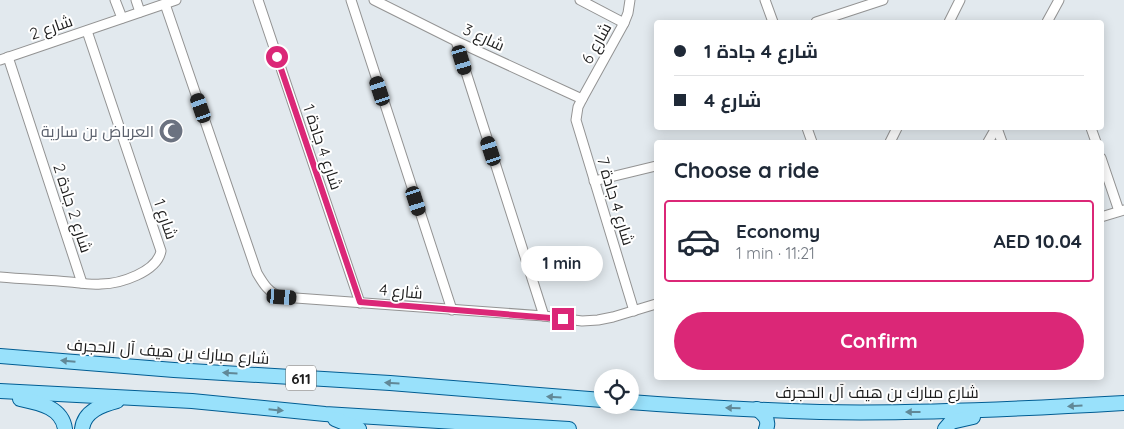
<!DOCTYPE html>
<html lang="en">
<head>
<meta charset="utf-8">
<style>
  body { margin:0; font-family:Quicksand,Cairo,sans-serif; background:#f2f2f3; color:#1f2937; height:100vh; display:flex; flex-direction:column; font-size:19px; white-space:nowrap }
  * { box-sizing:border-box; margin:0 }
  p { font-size:16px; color:#747a83 }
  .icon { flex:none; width:28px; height:28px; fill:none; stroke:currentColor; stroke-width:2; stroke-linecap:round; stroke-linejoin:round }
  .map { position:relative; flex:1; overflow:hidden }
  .sheet { position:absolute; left:654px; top:140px; width:450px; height:240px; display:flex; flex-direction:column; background:#fff; border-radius:5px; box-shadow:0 2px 12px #0003 }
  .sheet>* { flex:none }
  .top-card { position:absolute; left:654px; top:20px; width:450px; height:110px; border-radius:5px; box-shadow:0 2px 12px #0003; display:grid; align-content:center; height:110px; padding:0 20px; background:#fff }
  .buttons { position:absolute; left:594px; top:369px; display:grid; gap:10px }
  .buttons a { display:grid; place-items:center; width:45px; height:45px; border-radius:50%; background:#fff; box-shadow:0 2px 12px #0003; font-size:25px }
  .end { position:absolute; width:22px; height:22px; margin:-11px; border:6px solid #db2777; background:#fff; box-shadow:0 0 0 2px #fff }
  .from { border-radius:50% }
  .bubble { position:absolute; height:35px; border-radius:18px; background:#fff; box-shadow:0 2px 12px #0003; font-size:16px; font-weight:700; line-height:35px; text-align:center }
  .car { position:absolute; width:15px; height:30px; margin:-15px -8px; border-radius:6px; box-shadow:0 0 4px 1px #0007; background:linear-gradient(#222 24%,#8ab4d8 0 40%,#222 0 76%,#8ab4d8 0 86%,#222 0) }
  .top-card b { display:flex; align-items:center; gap:18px; height:48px; font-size:19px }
  .top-card b+b { border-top:1px solid #e0e1e3 }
  .top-card i { width:12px; height:12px; background:#1f2937 }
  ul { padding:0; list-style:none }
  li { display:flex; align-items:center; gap:15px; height:82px; margin:0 10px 8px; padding:0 10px; border:2px solid #e0e1e3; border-radius:5px }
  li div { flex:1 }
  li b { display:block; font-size:19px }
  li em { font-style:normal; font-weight:700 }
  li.on { border-color:#db2777 }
  li>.icon { width:45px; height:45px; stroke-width:1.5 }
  h2 { padding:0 20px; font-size:22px; line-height:60px }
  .primary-button { display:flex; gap:10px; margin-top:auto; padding:10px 20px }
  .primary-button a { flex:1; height:58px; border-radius:30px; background:#db2777; color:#fff; font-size:20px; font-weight:700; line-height:58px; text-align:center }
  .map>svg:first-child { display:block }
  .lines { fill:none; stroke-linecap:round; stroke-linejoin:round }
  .minor-casing { stroke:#939393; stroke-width:11 }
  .primary-casing { stroke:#015d93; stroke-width:16 }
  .minor { stroke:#fff; stroke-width:9 }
  .primary { stroke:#99e1fb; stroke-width:14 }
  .oneway { fill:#618897 }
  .route { stroke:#db2777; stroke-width:6 }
  .labels { text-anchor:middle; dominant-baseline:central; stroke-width:4; stroke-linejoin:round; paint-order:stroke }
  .shield { fill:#fff; stroke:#606060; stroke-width:1 }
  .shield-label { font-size:15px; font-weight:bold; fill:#1c1c1c }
  .street-label { font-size:16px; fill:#1c1c1c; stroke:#fff }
  .worship-label { font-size:16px; fill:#5b616d; stroke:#fff; text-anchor:end }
</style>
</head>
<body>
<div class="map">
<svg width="1124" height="429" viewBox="0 0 1124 429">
  <rect width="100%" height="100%" fill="#e2e9ee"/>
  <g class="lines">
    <defs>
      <g id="minor">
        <path d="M115,0L122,18"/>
        <path d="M136,0L140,12"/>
        <path d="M258,0L360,303"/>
        <path d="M351,0L452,310"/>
        <path d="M374,0L456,41L582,99"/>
        <path d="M580,0L624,23"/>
        <path d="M630,0L628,13L624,23L582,99L578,107L576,120L634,311"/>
        <path d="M765,0L773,22"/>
        <path d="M165,4L257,273C264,285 269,293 282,297L544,316L582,321L598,320L613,317L656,304"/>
        <path d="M816,22L883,0"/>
        <path d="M949,22L960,0"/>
        <path d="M1047,22L1059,0"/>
        <path d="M456,41L544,316"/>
        <path d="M8,57L82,283"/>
        <path d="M0,60L176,0"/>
        <path d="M807,128L812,142"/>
        <path d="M997,128L1002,142"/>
        <path d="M1091,128L1096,142"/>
        <path d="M890,142L897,128"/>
        <path d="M988,142L996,128"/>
        <path d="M1101,158L1119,211"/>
        <path d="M594,181L656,166"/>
        <path d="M1101,217L1124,210"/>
        <path d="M0,277C23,279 46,280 70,282C80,283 90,285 101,284C120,284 157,272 161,251L87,31"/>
      </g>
      <g id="primary">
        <path d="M0,356L174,370L390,383L602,400"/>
        <path d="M0,391L192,401L325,414L569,429"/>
        <path d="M20,399C39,403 62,407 65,429"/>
        <path d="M630,402C693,407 757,410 820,412C921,414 1023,409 1124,403"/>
        <path d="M757,409C764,414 770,420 766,429"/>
        <path d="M335,419L359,429"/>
        <path d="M82,429C84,411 102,405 117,401"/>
        <path d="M945,429L951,422L973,417"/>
      </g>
    </defs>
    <use href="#minor" class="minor-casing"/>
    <use href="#primary" class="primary-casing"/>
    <use href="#minor" class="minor"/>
    <use href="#primary" class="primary"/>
  </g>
  <defs><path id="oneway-solid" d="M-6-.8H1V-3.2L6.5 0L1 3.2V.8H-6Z" transform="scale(1.25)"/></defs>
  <g class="oneway">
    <use href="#oneway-solid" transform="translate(68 361) rotate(-175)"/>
    <use href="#oneway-solid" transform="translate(230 373) rotate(-177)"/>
    <use href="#oneway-solid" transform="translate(392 383) rotate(-176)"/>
    <use href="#oneway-solid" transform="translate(554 397) rotate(-176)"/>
    <use href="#oneway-solid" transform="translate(1075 406) rotate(176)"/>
    <use href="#oneway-solid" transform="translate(733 408) rotate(-178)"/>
    <use href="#oneway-solid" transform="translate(276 410) rotate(6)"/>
    <use href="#oneway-solid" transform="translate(913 412) rotate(-180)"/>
  </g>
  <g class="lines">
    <path class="route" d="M277,57L360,302L563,319"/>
  </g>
  <defs>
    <symbol id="mosque-disc" viewBox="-11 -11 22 22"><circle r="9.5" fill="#6b7280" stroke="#fff"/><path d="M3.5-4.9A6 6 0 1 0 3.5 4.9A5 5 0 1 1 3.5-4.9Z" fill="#fff"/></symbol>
  </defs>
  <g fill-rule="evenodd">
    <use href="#mosque-disc" x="157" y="117" width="28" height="28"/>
  </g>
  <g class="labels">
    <rect class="shield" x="286" y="365.5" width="30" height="25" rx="4"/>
    <g class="shield-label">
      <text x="301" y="378">611</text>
    </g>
    <g class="street-label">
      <text transform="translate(51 27) rotate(-19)">شارع 2</text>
      <text transform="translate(484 37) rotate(25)">شارع 3</text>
      <text transform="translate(596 43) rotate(-61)">شارع 6</text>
      <text transform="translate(323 147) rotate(71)">شارع 4 جادة 1</text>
      <text transform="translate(616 201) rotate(73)">شارع 4 جادة 7</text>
      <text transform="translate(73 208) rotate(72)">شارع 2 جادة 2</text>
      <text transform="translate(166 219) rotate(71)">شارع 1</text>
      <text transform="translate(401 291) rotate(5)">شارع 4</text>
      <text transform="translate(168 351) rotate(4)">شارع مبارك بن هيف آل الحجرف</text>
      <text x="877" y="392">شارع مبارك بن هيف آل الحجرف</text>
    </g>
    <g class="worship-label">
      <text x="154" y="131">العرباض بن سارية</text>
    </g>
  </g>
</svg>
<div class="buttons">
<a><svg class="icon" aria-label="locate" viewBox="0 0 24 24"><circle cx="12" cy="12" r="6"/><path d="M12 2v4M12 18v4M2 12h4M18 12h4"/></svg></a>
</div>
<i class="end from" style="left:277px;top:57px"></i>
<i class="end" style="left:563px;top:319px"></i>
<div class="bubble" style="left:521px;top:246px;width:82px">1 min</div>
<i class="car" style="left:462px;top:60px;rotate:163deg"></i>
<i class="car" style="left:380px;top:91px;rotate:342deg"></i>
<i class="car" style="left:201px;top:108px;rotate:341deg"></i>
<i class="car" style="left:491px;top:151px;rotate:342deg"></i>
<i class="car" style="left:416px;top:201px;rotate:162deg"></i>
<i class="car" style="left:282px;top:297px;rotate:94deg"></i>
<div class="top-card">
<b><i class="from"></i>شارع 4 جادة 1</b>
<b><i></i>شارع 4</b>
</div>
<section class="sheet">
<h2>Choose a ride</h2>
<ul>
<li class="on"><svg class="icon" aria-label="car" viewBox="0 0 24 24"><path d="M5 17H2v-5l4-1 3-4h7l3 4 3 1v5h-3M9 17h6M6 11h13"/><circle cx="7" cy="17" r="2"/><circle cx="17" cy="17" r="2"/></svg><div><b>Economy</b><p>1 min · 11:21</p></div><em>AED 10.04</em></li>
</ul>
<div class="primary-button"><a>Confirm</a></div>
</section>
</div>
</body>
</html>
